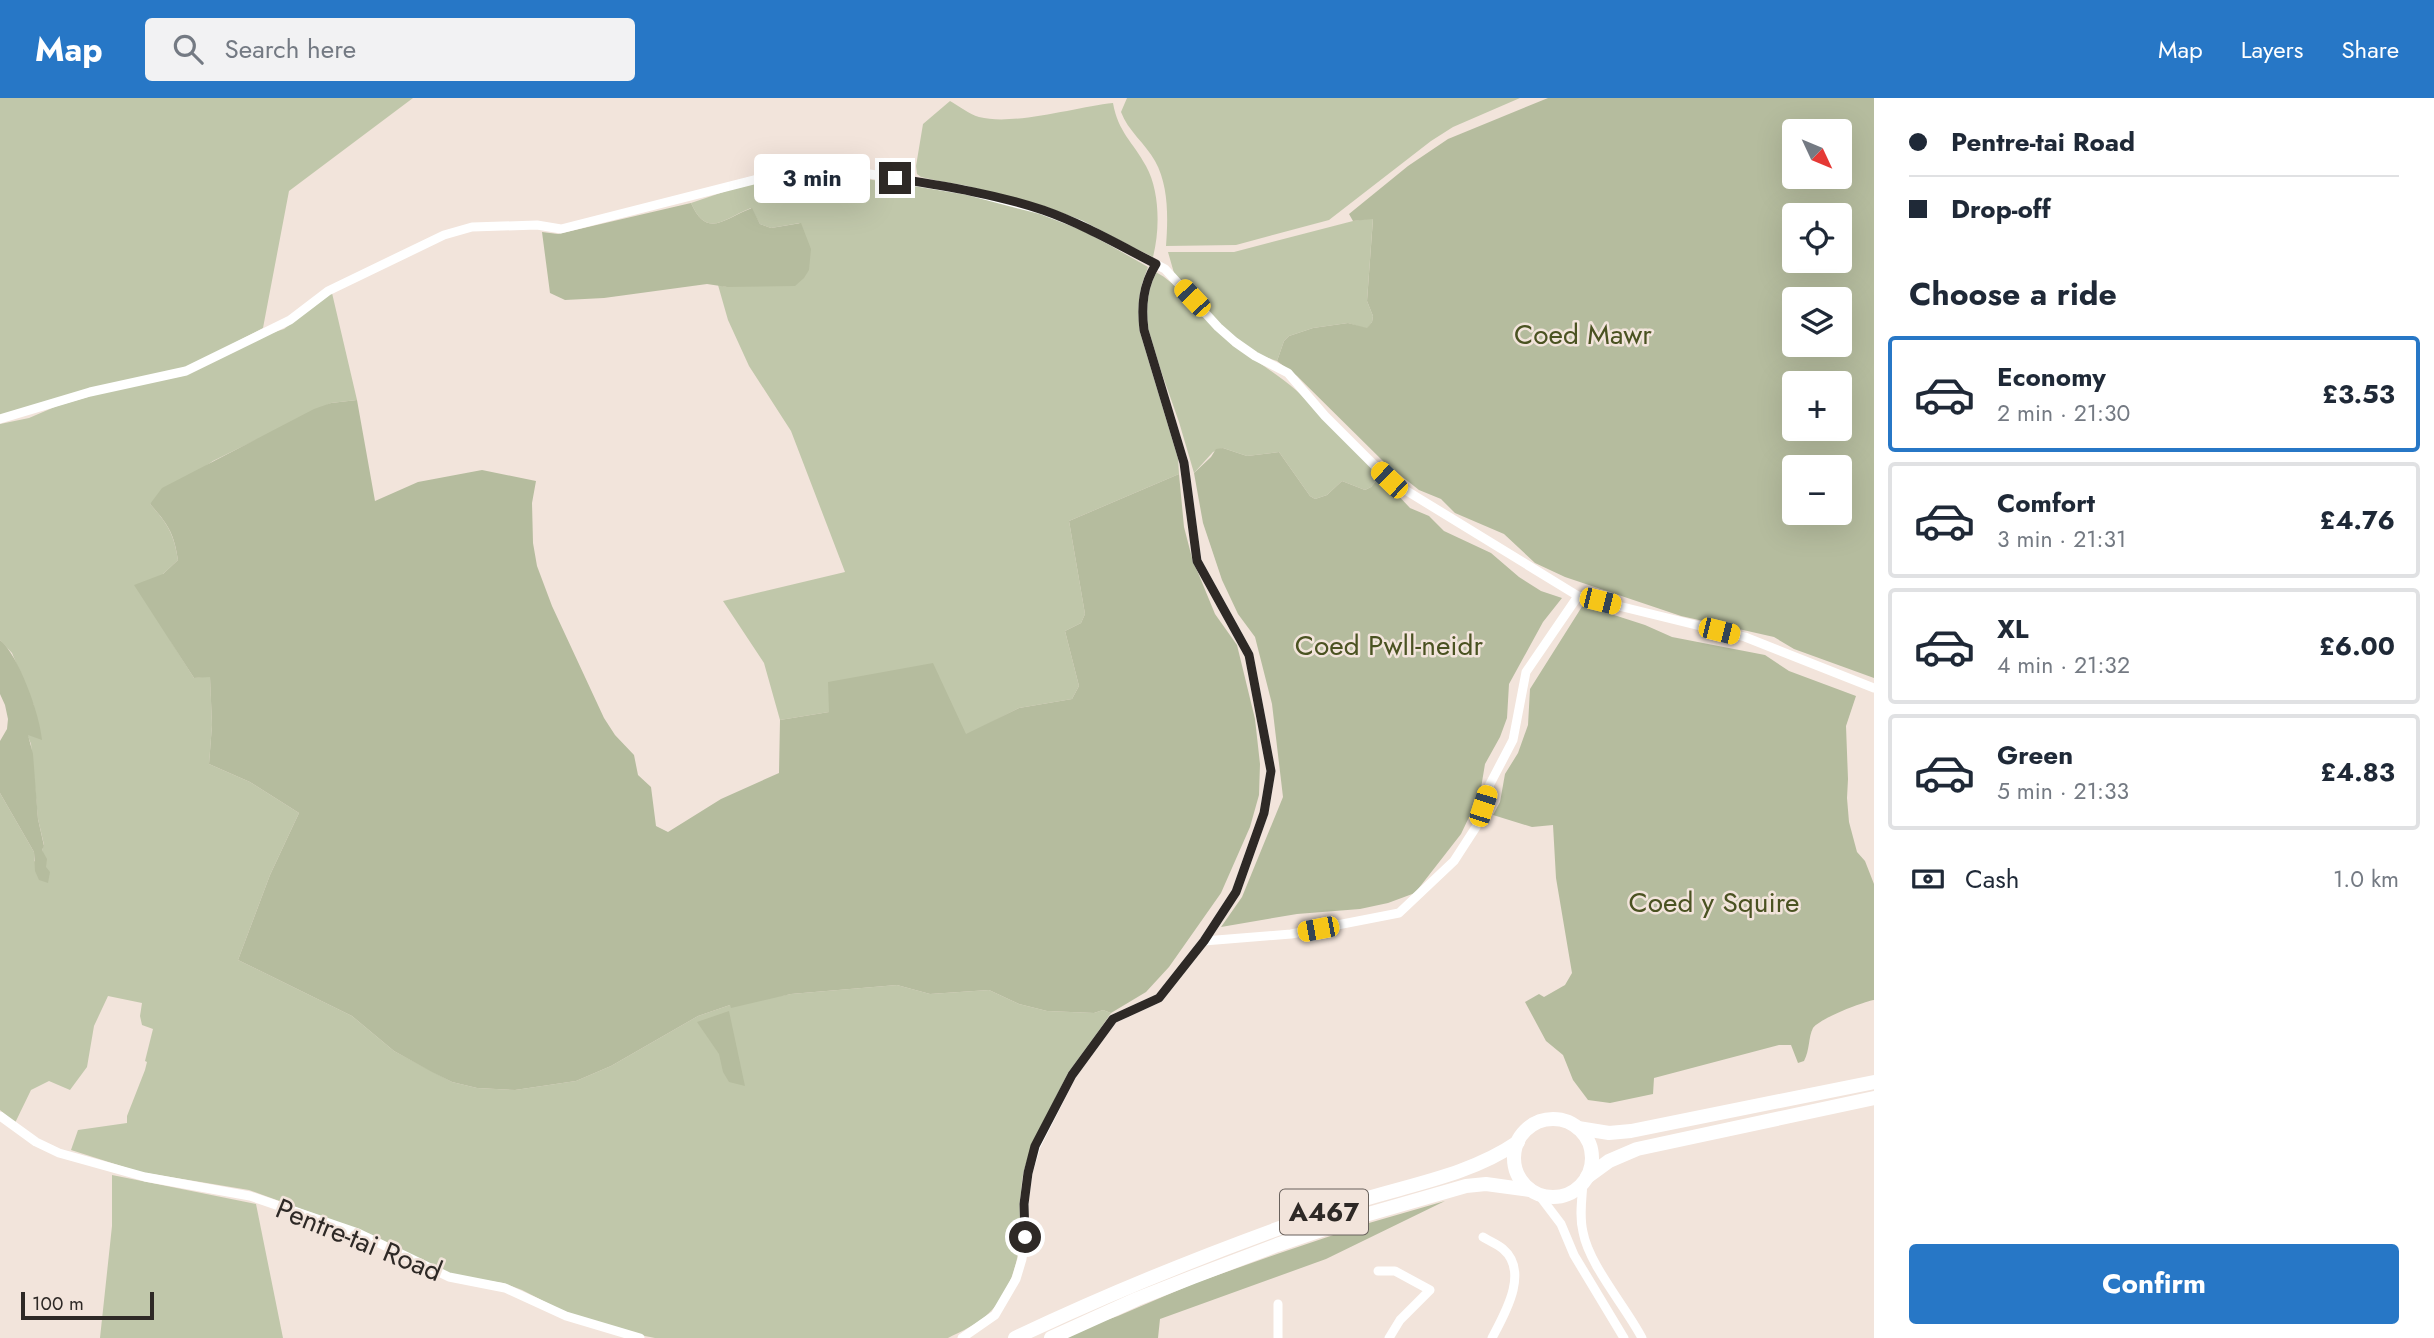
<!DOCTYPE html>
<html lang="en">
<head>
<meta charset="utf-8">
<style>
  body { margin:0; font-family:Jost,sans-serif; background:#f2f2f3; color:#1f2937; height:100vh; display:flex; flex-direction:column; font-size:26px; white-space:nowrap }
  * { box-sizing:border-box; margin:0 }
  p { font-size:23px; color:#747a83 }
  .icon { flex:none; width:38px; height:38px; fill:none; stroke:currentColor; stroke-width:2; stroke-linecap:round; stroke-linejoin:round }
  .map { position:relative; flex:1; overflow:hidden }
  .details { display:flex; flex-direction:column; background:#fff; width:560px }
  .details>* { flex:none }
  .guide { display:grid; align-content:center; height:154px; padding:0 35px; background:#fff }
  .needle { width:46px; rotate:134deg }
  .fabs { position:absolute; left:1782px; top:21px; display:grid; gap:14px }
  .fabs a { display:grid; place-items:center; width:70px; height:70px; border-radius:7px; background:#fff; box-shadow:0 7px 28px #0002; font-size:35px }
  .scale { position:absolute; left:21px; bottom:18px; width:133px; box-sizing:border-box; padding-left:7px; border:4px solid #2e2926; border-top:0; font-size:19px; line-height:24px; white-space:nowrap; color:#2e2926; -webkit-text-stroke:5px #f2e4db; paint-order:stroke }
  .end { position:absolute; width:32px; height:32px; margin:-16px; border:9px solid #2e2926; background:#fff; box-shadow:0 0 0 4px #fff }
  .from { border-radius:50% }
  .bubble { position:absolute; height:49px; border-radius:7px; background:#fff; box-shadow:0 7px 28px #0002; font-size:23px; font-weight:700; line-height:49px; text-align:center }
  .car { position:absolute; width:21px; height:42px; margin:-21px -10px; border-radius:9px; box-shadow:0 0 5px 2px #0007; background:linear-gradient(#f5c518 24%,#345 0 40%,#f5c518 0 76%,#345 0 86%,#f5c518 0) }
  .guide b { display:flex; align-items:center; gap:24px; height:66px; font-size:26px }
  .guide b+b { border-top:2px solid #e0e1e3 }
  .guide i { width:18px; height:18px; background:#1f2937 }
  ul { padding:0; list-style:none }
  li { display:flex; align-items:center; gap:21px; height:116px; margin:0 14px 10px; padding:0 21px; border:4px solid #e0e1e3; border-radius:7px }
  li div { flex:1 }
  li b { display:block; font-size:26px }
  li em { font-style:normal; font-weight:700 }
  li.selected { border-color:#2777c6 }
  li>.icon { width:63px; height:63px; stroke-width:1.5 }
  h2 { padding:0 35px; font-size:32px; line-height:84px }
  .pay { display:flex; align-items:center; gap:18px; height:77px; padding:0 35px; font-size:26px }
  .pay p { margin-inline-start:auto }
  .button { display:flex; gap:14px; margin-top:auto; padding:14px 35px }
  .button a { flex:1; height:80px; border-radius:7px; background:#2777c6; color:#fff; font-size:28px; font-weight:700; line-height:80px; text-align:center }
  header { display:flex; align-items:center; gap:42px; box-sizing:border-box; height:98px; padding:0 35px; background:#2777c6; color:#fff }
  header strong { font-size:33px }
  nav { display:flex; gap:38px; margin-inline-start:auto; font-size:24px }
  .search { width:490px; height:63px; background:#f2f2f3; display:flex; align-items:center; gap:18px; box-sizing:border-box; padding:0 24px; border-radius:7px; color:#747a83; font-size:26px }
  main { display:flex; flex:1; min-height:0 }
  .map>svg:first-child { display:block }
  .green { fill:#c0c7aa }
  .forest { fill:#b5bc9e; fill-rule:evenodd }
  .lines { fill:none; stroke-linecap:round; stroke-linejoin:round }
  .street { stroke:#fff; stroke-width:9 }
  .primary { stroke:#fff; stroke-width:14 }
  .route { stroke:#2e2926; stroke-width:9 }
  .labels { text-anchor:middle; dominant-baseline:central; stroke-width:5; stroke-linejoin:round; paint-order:stroke }
  .shield { fill:#f2e4db; stroke:#69615c; stroke-width:2 }
  .shield-label { font-size:26px; font-weight:bold; fill:#2e2926 }
  .park-label { font-size:28px; fill:#4a5221; stroke:#f2e4db }
  .street-label { font-size:28px; fill:#2e2926; stroke:#f2e4db }
</style>
</head>
<body>
<header>
<strong>Map</strong>
<div class="search"><svg class="icon" aria-label="search" viewBox="0 0 24 24"><circle cx="10" cy="10" r="6"/><path d="M15 15l6 6"/></svg>Search here</div>
<nav><a>Map</a><a>Layers</a><a>Share</a></nav>
</header>
<main>
<div class="map">
<svg width="1874" height="1240" viewBox="0 0 1874 1240">
  <rect width="100%" height="100%" fill="#f2e4db"/>
  <g class="green">
    <path d="M0,0H413L289,93L263,230L190,268L0,318Z"/>
    <path d="M1127,0H1520L1453,29L1431,43L1329,122L1236,147L1166,148C1168,121 1169,88 1155,63C1145,45 1128,33 1121,14Z"/>
    <path d="M950,3C959,8 969,16 979,19C1014,28 1076,9 1113,5C1118,34 1133,44 1146,68C1160,93 1160,132 1153,159L1072,119L1028,103L921,79L917,76L916,68L923,26Z"/>
    <path d="M822,70C841,75 861,81 880,83C934,90 992,97 1043,115C1080,128 1114,150 1148,169L1142,186L1139,212L1142,240L1178,360L1179,376L1069,423L1085,516L1081,525L1065,533L1079,588L1072,601L1019,610L966,637L829,614L780,622L764,565L723,503L845,474L791,333L749,268L728,222L718,187L727,189L800,125L771,130L760,126L751,110C723,121 707,141 691,105L750,85Z"/>
    <path d="M1373,120L1367,203L1373,218L1372,224L1367,231L1348,225L1313,230L1289,238L1284,243L1277,263L1259,257L1221,228L1174,175L1168,154H1234L1353,123Z"/>
    <path d="M1154,173C1180,186 1198,216 1220,235C1244,257 1273,272 1297,293C1326,320 1352,350 1380,378L1371,389L1365,392L1342,383L1327,397L1315,401L1310,398L1279,354L1247,358L1223,350L1213,354L1194,375L1179,324L1148,236L1146,203Z"/>
    <path d="M332,195L357,302L331,305L213,363L150,406C168,426 174,436 178,462L163,476L170,542L194,580L210,578L212,627L209,666L250,684L299,715L270,777L238,862L352,918L394,953L452,984L477,990L515,992L576,983L611,968L698,918L730,907L791,896L897,887L930,896L989,892L1019,906L1047,913L1094,915L1103,912L1111,915C1079,962 1046,1009 1027,1063C1018,1087 1022,1108 1021,1132C1020,1159 1010,1196 989,1215C978,1226 962,1233 948,1240H655L645,1238L565,1214L522,1192L503,1185L450,1177L370,1136L249,1092L140,1074L71,1052L78,1032L127,1025V1018L145,972L147,964L145,963L153,931L142,927L140,918L142,905L108,898L94,928L87,969L70,992L49,983L31,992L15,1025L0,1012V695L34,754V763L46,769L42,752L44,747L38,721L31,646L27,636L34,608L12,555L0,542V326L29,320L57,308L105,294L182,278L259,239L284,231Z"/>
    <path d="M112,1077L256,1106L283,1240H100L112,1128Z"/>
  </g>
  <g class="forest">
    <path d="M1548,0H1874V580L1794,551L1774,539L1681,518L1565,479L1535,465L1504,436L1455,415L1441,401L1419,392L1386,366L1297,278L1277,263L1284,243L1289,238L1313,230L1348,225L1367,230L1372,224L1373,218L1367,203L1373,121L1353,123L1349,116L1408,68L1448,41ZM1794,33H1839V79H1794ZM1794,117H1839V163H1794ZM1794,201H1839V247H1794ZM1794,285H1839V331H1794ZM1794,369H1839V415H1794Z"/>
    <path d="M691,105C707,141 723,121 752,110L760,126L771,130L801,125L811,151L809,172L804,180L795,188L727,189L707,186L604,200L565,202L550,195L542,134L558,136Z"/>
    <path d="M357,302L375,403L418,384L482,372L536,383L532,405L533,445L537,468L552,508L604,620L615,637L634,657L638,677L651,689L656,728L668,734L721,701L779,675L780,622L829,614L828,584L933,565L966,636L1019,610L1072,601L1079,588L1065,533L1081,525L1085,516L1069,423L1179,376L1184,429L1192,460L1215,516L1237,547L1255,621L1260,666L1259,697L1250,729L1221,795L1169,869L1146,894L1111,915L1103,912L1094,915L1047,913L1019,906L989,892L930,896L897,887L791,896L731,910L730,907L698,918L611,968L576,983L515,992L477,990L452,984L432,974L394,953L352,918L238,862L270,777L299,715L250,684L209,666L212,627L210,579L194,580L134,487L163,476L178,462C174,435 168,426 150,406L162,390L314,311L331,305Z"/>
    <path d="M1223,350L1247,358L1279,354L1310,398L1315,401L1327,397L1342,383L1365,392L1371,389L1380,378L1410,410L1429,418L1444,433L1491,455L1519,479L1541,493L1562,500L1543,524L1509,586L1507,620L1500,639L1485,666L1480,696L1461,736L1415,795L1388,805L1360,811L1297,816L1221,829L1242,799L1283,699L1272,606L1255,539L1238,516L1222,482L1203,425L1194,375L1211,359L1216,351Z"/>
    <path d="M1583,507L1645,527L1672,539L1765,557L1789,573L1856,598L1846,628L1848,681L1847,700L1849,724L1857,754L1865,763L1874,786V902C1862,904 1819,921 1813,930C1808,940 1810,952 1804,963L1798,965L1791,947H1779L1654,980L1653,996L1610,1005L1588,1002L1573,982L1563,957L1546,943L1525,904L1539,896L1544,899L1565,887L1572,875L1556,780L1553,727L1532,729L1493,717L1500,704L1505,676L1518,655L1528,627L1530,591Z"/>
    <path d="M0,542C19,558 40,617 42,642L28,637L33,656L38,721L44,748L42,752L47,761L46,769L50,774L48,785L39,782L35,773L34,754L0,695V643L7,631L8,621L5,607L0,596Z"/>
    <path d="M729,913L745,988L729,984L723,974L719,956L697,924Z"/>
    <path d="M1445,1103L1326,1161L1160,1221L1158,1240H1054L1118,1218L1195,1185L1280,1155L1369,1125Z"/>
  </g>
  <g class="lines">
    <g class="street">
      <path d="M1156,166C1143,187 1141,208 1144,232L1184,365L1197,463L1249,557L1271,673L1264,715L1236,794L1204,843"/>
      <path d="M0,321L90,294L186,273L290,222L328,193L444,137L472,129L537,127L561,131L793,72L822,68L965,92L1042,112L1081,127L1165,171L1218,229L1235,244L1255,258L1288,275L1325,318L1389,382L1578,498L1745,539L1874,590"/>
      <path d="M0,1018L36,1044L59,1055L145,1079L250,1098L358,1135L449,1179L505,1190L566,1218L640,1240"/>
      <path d="M1583,1085C1582,1101 1579,1118 1583,1134C1589,1167 1626,1209 1642,1240"/>
      <path d="M1539,1097L1561,1126L1574,1157L1624,1240"/>
      <path d="M1483,1139C1489,1143 1497,1146 1503,1151C1530,1174 1504,1217 1492,1240"/>
      <path d="M1378,1173H1395L1430,1192L1400,1222L1389,1240"/>
      <path d="M962,1240L995,1217L1016,1181L1022,1161L1025,1139L1024,1106L1028,1075L1036,1048L1072,977L1113,921L1159,900L1204,843L1291,836L1399,815L1454,763L1476,729L1490,686L1513,642L1526,574L1578,498"/>
      <path d="M1278,1240V1206"/>
    </g>
    <g class="primary">
      <circle cx="1553" cy="1060" r="39"/>
      <path d="M1578,1030L1609,1035L1631,1033L1874,984"/>
      <path d="M1587,1079L1609,1063L1637,1051L1874,1000"/>
      <path d="M1015,1240C1120,1190 1229,1147 1339,1109C1399,1088 1466,1080 1518,1044"/>
      <path d="M1051,1240L1137,1201L1193,1179L1277,1147L1365,1117L1466,1088L1486,1086L1530,1092"/>
    </g>
  </g>
  <g class="lines">
    <path class="route" d="M895,80C944,88 995,96 1043,112C1083,126 1119,147 1156,166C1143,187 1141,208 1144,232L1184,365L1197,463L1249,557L1271,673L1264,715L1236,794L1204,843L1159,900L1113,921L1072,977L1035,1048L1028,1075L1024,1106L1025,1139"/>
  </g>
  <g class="labels">
    <rect class="shield" x="1280" y="1091.5" width="88" height="45" rx="5"/>
    <g class="shield-label">
      <text x="1324" y="1114">A467</text>
    </g>
    <g class="park-label">
      <text x="1583" y="236">Coed Mawr</text>
      <text x="1389" y="547">Coed Pwll-neidr</text>
      <text x="1714" y="804">Coed y Squire</text>
    </g>
    <g class="street-label">
      <text transform="translate(359 1142) rotate(22)">Pentre-tai Road</text>
    </g>
  </g>
</svg>
<div class="fabs">
<a><svg class="needle" viewBox="-14 -14 28 28"><path d="M0-13l5 13h-10z" fill="#e53935"/><path d="M0 13l5-13h-10z" fill="#747a83"/></svg></a>
<a><svg class="icon" aria-label="locate" viewBox="0 0 24 24"><circle cx="12" cy="12" r="6"/><path d="M12 2v4M12 18v4M2 12h4M18 12h4"/></svg></a>
<a><svg class="icon" aria-label="layers" viewBox="0 0 24 24"><path d="M12 4l9 5-9 5-9-5zM3 14l9 5 9-5"/></svg></a>
<a>+</a>
<a>−</a>
</div>
<div class="scale">100 m</div>
<i class="end from" style="left:1025px;top:1139px"></i>
<i class="end" style="left:895px;top:80px"></i>
<div class="bubble" style="left:754px;top:56px;width:116px">3 min</div>
<i class="car" style="left:1192px;top:200px;rotate:317deg"></i>
<i class="car" style="left:1389px;top:382px;rotate:314deg"></i>
<i class="car" style="left:1600px;top:503px;rotate:104deg"></i>
<i class="car" style="left:1719px;top:533px;rotate:104deg"></i>
<i class="car" style="left:1483px;top:708px;rotate:18deg"></i>
<i class="car" style="left:1318px;top:831px;rotate:259deg"></i>
</div>
<section class="details">
<div class="guide">
<b><i class="from"></i>Pentre-tai Road</b>
<b><i></i>Drop-off</b>
</div>
<h2>Choose a ride</h2>
<ul>
<li class="selected"><svg class="icon" aria-label="car" viewBox="0 0 24 24"><path d="M5 17H2v-5l4-1 3-4h7l3 4 3 1v5h-3M9 17h6M6 11h13"/><circle cx="7" cy="17" r="2"/><circle cx="17" cy="17" r="2"/></svg><div><b>Economy</b><p>2 min · 21:30</p></div><em>£3.53</em></li>
<li><svg class="icon" aria-label="car" viewBox="0 0 24 24"><path d="M5 17H2v-5l4-1 3-4h7l3 4 3 1v5h-3M9 17h6M6 11h13"/><circle cx="7" cy="17" r="2"/><circle cx="17" cy="17" r="2"/></svg><div><b>Comfort</b><p>3 min · 21:31</p></div><em>£4.76</em></li>
<li><svg class="icon" aria-label="car" viewBox="0 0 24 24"><path d="M5 17H2v-5l4-1 3-4h7l3 4 3 1v5h-3M9 17h6M6 11h13"/><circle cx="7" cy="17" r="2"/><circle cx="17" cy="17" r="2"/></svg><div><b>XL</b><p>4 min · 21:32</p></div><em>£6.00</em></li>
<li><svg class="icon" aria-label="car" viewBox="0 0 24 24"><path d="M5 17H2v-5l4-1 3-4h7l3 4 3 1v5h-3M9 17h6M6 11h13"/><circle cx="7" cy="17" r="2"/><circle cx="17" cy="17" r="2"/></svg><div><b>Green</b><p>5 min · 21:33</p></div><em>£4.83</em></li>
</ul>
<div class="pay"><svg class="icon" aria-label="cash" viewBox="0 0 24 24"><path d="M3 7h18v10H3z"/><circle cx="12" cy="12" r="2"/></svg>Cash<p>1.0 km</p></div>
<div class="button"><a>Confirm</a></div>
</section>
</main>
</body>
</html>
